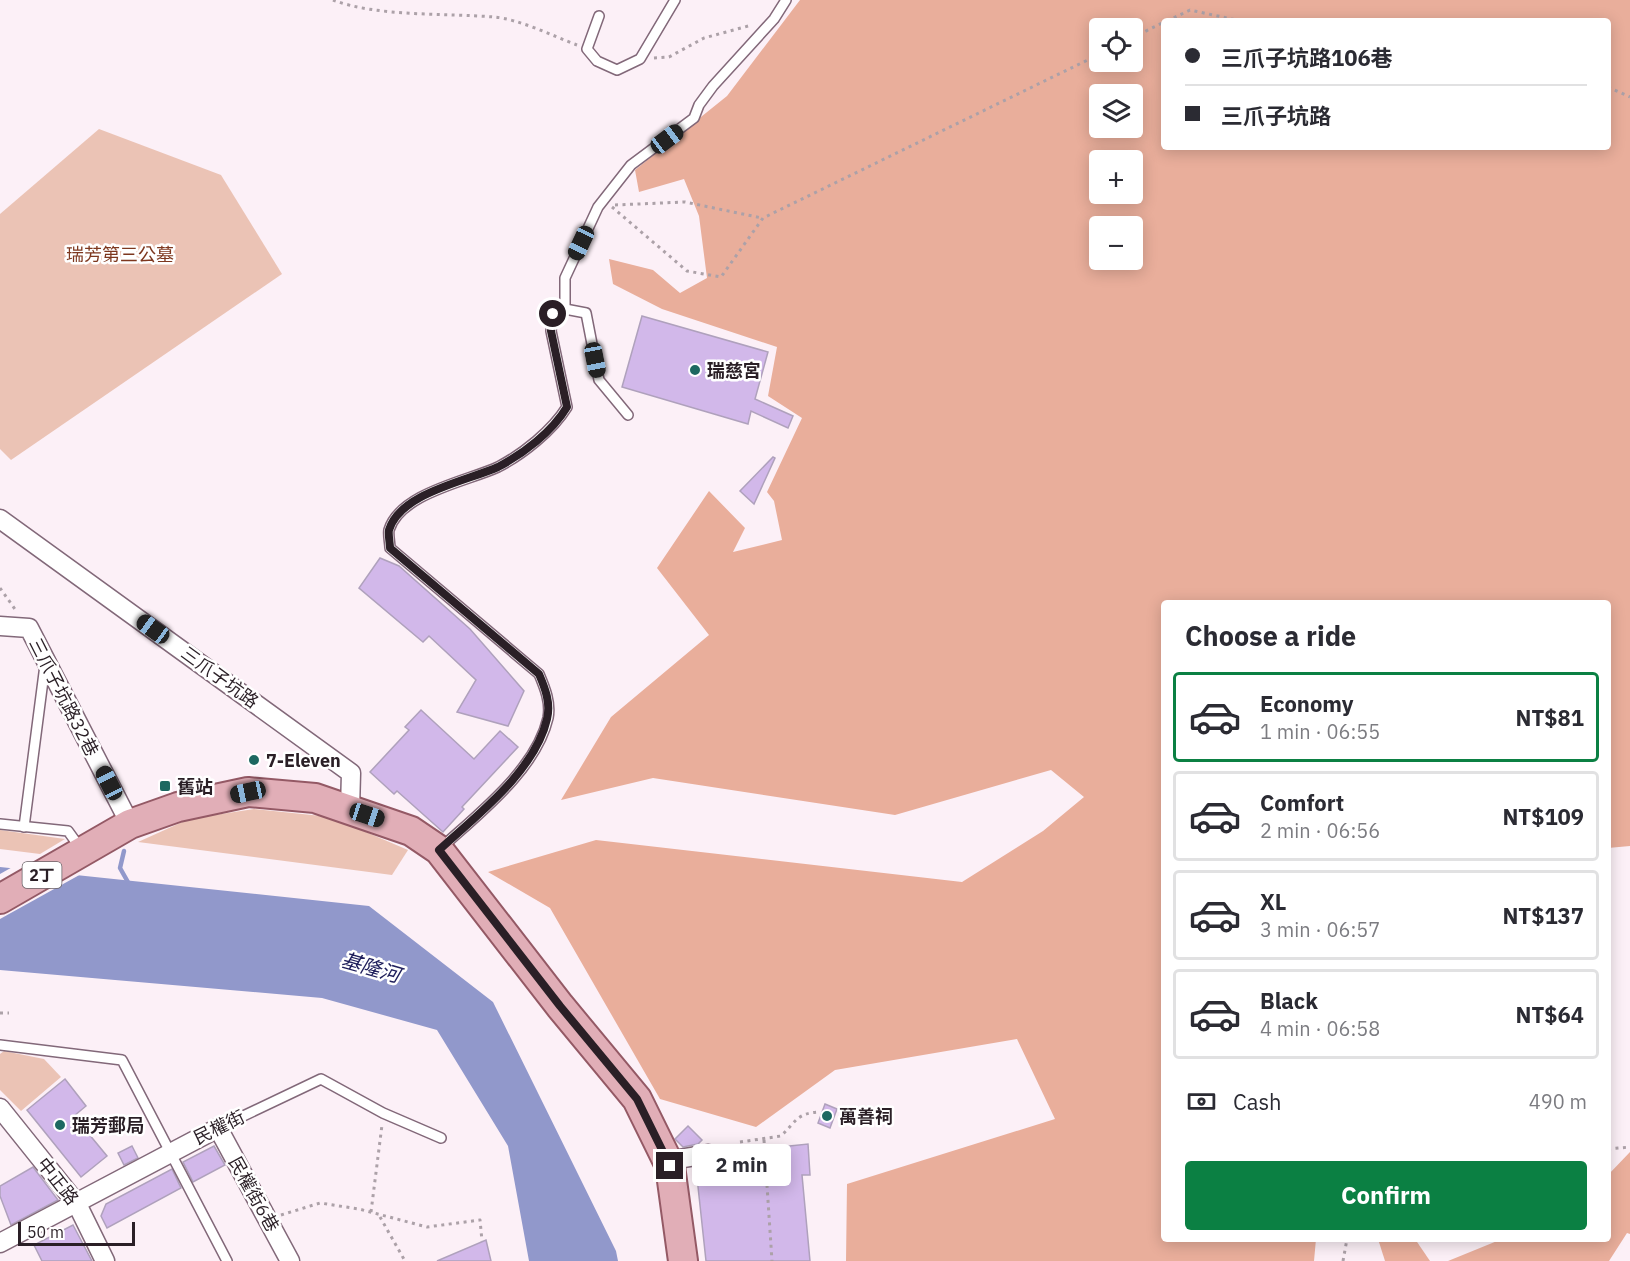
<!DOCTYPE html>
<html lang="en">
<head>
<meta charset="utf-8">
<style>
  body { margin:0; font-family:"IBM Plex Sans","Noto Sans TC",sans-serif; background:#f2f2f3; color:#2b2b33; height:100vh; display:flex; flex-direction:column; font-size:22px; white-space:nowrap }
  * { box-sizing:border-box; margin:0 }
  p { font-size:20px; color:#7c7c81 }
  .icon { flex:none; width:33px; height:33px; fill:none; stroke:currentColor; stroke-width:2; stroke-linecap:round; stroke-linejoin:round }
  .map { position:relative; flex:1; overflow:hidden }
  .sheet { position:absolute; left:1161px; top:600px; width:450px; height:642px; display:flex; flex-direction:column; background:#fff; border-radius:6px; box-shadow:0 3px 15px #0003 }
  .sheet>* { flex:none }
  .guide { position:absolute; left:1161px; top:18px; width:450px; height:132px; border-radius:6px; box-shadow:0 3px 15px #0003; display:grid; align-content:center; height:132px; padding:0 24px; background:#fff }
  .tools { position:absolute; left:1089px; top:18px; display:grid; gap:12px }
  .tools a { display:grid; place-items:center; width:54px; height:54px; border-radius:6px; background:#fff; box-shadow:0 3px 15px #0003; font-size:30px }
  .scale { position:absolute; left:18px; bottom:15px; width:117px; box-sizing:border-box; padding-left:6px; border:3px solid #2a1f26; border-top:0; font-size:16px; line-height:21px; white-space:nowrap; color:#2a1f26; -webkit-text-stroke:4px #fff; paint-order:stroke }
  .end { position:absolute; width:27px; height:27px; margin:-14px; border:8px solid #2a1f26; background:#fff; box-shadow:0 0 0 3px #fff }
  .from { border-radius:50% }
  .bubble { position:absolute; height:42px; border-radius:6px; background:#fff; box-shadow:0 3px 15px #0003; font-size:20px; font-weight:700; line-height:42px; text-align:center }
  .car { position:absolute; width:18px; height:36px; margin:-18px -9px; border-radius:8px; box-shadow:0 0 4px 2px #0007; background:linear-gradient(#222 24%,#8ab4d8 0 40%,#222 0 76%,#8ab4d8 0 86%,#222 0) }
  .guide b { display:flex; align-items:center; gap:21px; height:57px; font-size:22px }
  .guide b+b { border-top:2px solid #e1e1e2 }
  .guide i { width:15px; height:15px; background:#2b2b33 }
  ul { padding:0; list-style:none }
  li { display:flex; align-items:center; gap:18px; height:90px; margin:0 12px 9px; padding:0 12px; border:3px solid #e1e1e2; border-radius:6px }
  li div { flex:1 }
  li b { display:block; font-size:22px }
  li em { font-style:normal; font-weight:700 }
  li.active { border-color:#0b8043 }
  li>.icon { width:54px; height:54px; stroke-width:1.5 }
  h2 { padding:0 24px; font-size:27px; line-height:72px }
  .pay { display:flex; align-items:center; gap:15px; height:66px; padding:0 24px; font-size:22px }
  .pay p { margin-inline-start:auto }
  .action { display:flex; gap:12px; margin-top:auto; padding:12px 24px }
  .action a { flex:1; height:69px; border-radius:6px; background:#0b8043; color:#fff; font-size:24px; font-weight:700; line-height:69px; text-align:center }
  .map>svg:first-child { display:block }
  .green { fill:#ebc3b5 }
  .forest { fill:#e9ae9b; fill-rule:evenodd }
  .water { fill:#9198cb }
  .pier { fill:#fcf0f7 }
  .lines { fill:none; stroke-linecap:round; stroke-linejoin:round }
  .stream { stroke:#9198cb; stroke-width:4.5 }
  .building { fill:#d2b8ea; stroke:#afa1bc; stroke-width:1.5 }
  .service-casing { stroke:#826879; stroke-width:12 }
  .minor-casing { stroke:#826879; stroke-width:21 }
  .primary-casing { stroke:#945965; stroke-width:32 }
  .path { stroke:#aca1a8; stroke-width:3; stroke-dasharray:3 4.5; stroke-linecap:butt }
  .service { stroke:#fff; stroke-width:9 }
  .minor { stroke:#fff; stroke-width:18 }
  .primary { stroke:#e1aeb7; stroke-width:28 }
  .route { stroke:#2a1f26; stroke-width:8 }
  .poi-dot { fill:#1d6861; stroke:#fff; stroke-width:2 }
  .labels { text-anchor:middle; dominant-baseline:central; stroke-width:5; stroke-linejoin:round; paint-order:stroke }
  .shield { fill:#fff; stroke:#6a6267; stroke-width:1.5 }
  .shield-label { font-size:16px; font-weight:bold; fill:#2a1f26 }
  .park-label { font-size:18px; fill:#7d371e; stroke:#fff }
  .poi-label { font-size:18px; font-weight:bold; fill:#2a1f26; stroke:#fff; text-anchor:start }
  .street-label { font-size:18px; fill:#2a1f26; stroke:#fff }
  .water-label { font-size:20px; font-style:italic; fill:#20205c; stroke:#fff }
</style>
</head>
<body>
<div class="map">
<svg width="1630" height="1261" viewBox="0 0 1630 1261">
  <rect width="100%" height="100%" fill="#fcf0f7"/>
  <g class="green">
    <path d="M99,129L221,175L282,274L11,460L0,449V214Z"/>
    <path d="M254,809L331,817L408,850L392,875L138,842L189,819Z"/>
    <path d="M0,830L65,839L40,854L0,849Z"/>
    <path d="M4,1051L44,1059L61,1077L21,1111L0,1090V1054Z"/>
  </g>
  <g class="forest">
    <path d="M800,0H1630V846L1608,848V603H1164V1239H1316L1314,1261H846L847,1184L1055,1119L1017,1039L835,1070L756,1127L660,1099L550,908L488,872L596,840L962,882L1043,831L1084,797L1051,770L895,815L653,778L561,800L611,717L709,635L657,568L709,491L745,528L733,552L782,540L774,501L767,492L802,418L768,396L777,347L662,309L613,284L609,259L653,270L680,293L707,278L699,216L684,179L639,192L635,170L727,96ZM1164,21H1608V147H1164ZM1100,28H1132V62H1100ZM1100,94H1132V128H1100ZM1100,160H1132V194H1100ZM1100,226H1132V260H1100Z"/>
    <path d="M1630,1152V1234L1627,1233L1609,1261H1448L1502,1239H1608V1175Z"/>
    <path d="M1378,1239H1415L1430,1261H1385Z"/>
  </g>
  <path class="water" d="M0,867L369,906L493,1002L616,1251L618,1261H529L508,1146L437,1030L322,998L0,970Z"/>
  <path class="pier" d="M16,865L83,873L0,919V874Z"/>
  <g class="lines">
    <path class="stream" d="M124,851L120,868L129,884"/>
  </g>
  <g class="building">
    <path d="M642,316L768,352L755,399L793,416L788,428L751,411L748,424L622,387Z"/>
    <path d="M773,457L775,458L754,504L740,491Z"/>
    <path d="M380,558L399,566L470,629L524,691L508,726L457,712L476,680L429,636L423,642L359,588Z"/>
    <path d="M421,710L474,759L500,731L518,747L462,807L464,809L443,832L397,791L394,794L370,772L409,730L405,727Z"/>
    <path d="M65,1079L86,1106L74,1116L107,1156L81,1177L27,1110Z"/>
    <path d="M825,1104L837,1109L830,1128L818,1123Z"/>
    <path d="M688,1126L702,1140L698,1144L683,1147L675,1139Z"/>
    <path d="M808,1144L810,1175H802L810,1261H706L696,1168L710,1165L717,1160L772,1155L771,1148Z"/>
    <path d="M132,1146L138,1158L124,1165L118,1153Z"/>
    <path d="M214,1146L225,1165L193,1182L183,1162Z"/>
    <path d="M33,1167L58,1200L11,1225L0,1196V1186Z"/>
    <path d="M172,1169L181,1188L107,1228L101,1216L106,1204Z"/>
    <path d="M73,1225L92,1261H42L34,1245Z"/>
    <path d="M486,1240L491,1261H437Z"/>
  </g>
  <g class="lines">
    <defs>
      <g id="service">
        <path d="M599,16L587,49L597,61L617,70L640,59L675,0"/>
        <path d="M565,309V278L598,207L631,165L694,118L699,105L713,86L774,19L786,0"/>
        <path d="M0,824L68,831L81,849"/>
        <path d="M24,827L45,665"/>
        <path d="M441,848C478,814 536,770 548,718C551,703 545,688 539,674L390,548C390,543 388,535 389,530C400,493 468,481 498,467C523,454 552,431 567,407L551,331L553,313L565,309L586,313L599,380L628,415"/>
        <path d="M0,1045L122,1060L227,1261"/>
        <path d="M218,1128L321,1079L383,1113L441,1138"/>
      </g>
      <g id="minor">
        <path d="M0,519L351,773L350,809"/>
        <path d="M0,626L29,628L130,824"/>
        <path d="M0,1108L77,1204L105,1261"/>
        <path d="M667,1161L708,1154"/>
        <path d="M0,1243L218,1128L290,1261"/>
      </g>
      <path id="primary" d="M0,899L130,824L178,807L248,792L315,798L411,831L439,850L560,1006L637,1099L670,1166L683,1261"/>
    </defs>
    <use href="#service" class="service-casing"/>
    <use href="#minor" class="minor-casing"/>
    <use href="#primary" class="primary-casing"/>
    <g class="path">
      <path d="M333,0C377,17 446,13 494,17C519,19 553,36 577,45"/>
      <path d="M1167,21L1190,10L1241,21"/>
      <path d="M1132,38L1164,22"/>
      <path d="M654,58L669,57L704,38L752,25"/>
      <path d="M1608,87L1630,97"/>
      <path d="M615,205L685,202L762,218"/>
      <path d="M612,207L687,271L721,277L763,218L1100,54"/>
      <path d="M0,588L17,612"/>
      <path d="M0,1013H9"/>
      <path d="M764,1140L772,1261"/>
      <path d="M740,1142L781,1136C796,1122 796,1113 820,1112"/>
      <path d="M1608,1149L1630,1147"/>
      <path d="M371,1212L382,1125"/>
      <path d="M281,1215L320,1203L359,1209L427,1227L480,1220L482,1241"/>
      <path d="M380,1217L405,1261"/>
      <path d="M1343,1261L1347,1239"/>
    </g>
    <use href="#service" class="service"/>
    <use href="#minor" class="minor"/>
    <use href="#primary" class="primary"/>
  </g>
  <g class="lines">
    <path class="route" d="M553,314L551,331L567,407C552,432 523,454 498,467C467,481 400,493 389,530C388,535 390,543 390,548L539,674C545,688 551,703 547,719C535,771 477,815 439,850L560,1006L637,1099L670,1166"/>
  </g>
  <g class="poi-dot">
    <circle cx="695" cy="370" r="6"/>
    <circle cx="254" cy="760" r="6"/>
    <rect x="159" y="780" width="12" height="12" rx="3"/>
    <circle cx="827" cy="1116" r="6"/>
    <circle cx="60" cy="1125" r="6"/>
  </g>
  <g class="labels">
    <rect class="shield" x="22.5" y="862" width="39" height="26" rx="4.5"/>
    <g class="shield-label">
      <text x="42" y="875">2丁</text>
    </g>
    <g class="park-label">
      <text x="120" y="254">瑞芳第三公墓</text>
    </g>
    <g class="poi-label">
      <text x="707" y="370">瑞慈宮</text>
      <text x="266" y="760">7-Eleven</text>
      <text x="177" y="786">舊站</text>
      <text x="839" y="1116">萬善祠</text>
      <text x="72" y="1125">瑞芳郵局</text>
    </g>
    <g class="street-label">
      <text transform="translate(220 677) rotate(36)">三爪子坑路</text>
      <text transform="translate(64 697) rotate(63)">三爪子坑路32巷</text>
      <text transform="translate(219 1127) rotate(-26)">民權街</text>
      <text transform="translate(58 1181) rotate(52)">中正路</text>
      <text transform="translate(254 1194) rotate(61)">民權街6巷</text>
    </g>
    <g class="water-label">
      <text transform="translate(371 967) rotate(16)">基隆河</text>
    </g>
  </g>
</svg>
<div class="tools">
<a><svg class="icon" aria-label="locate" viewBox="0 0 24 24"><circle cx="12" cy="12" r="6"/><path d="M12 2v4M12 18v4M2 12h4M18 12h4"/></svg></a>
<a><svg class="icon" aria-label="layers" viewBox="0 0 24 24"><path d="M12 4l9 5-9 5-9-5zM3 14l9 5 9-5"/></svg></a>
<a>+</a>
<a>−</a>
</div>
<div class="scale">50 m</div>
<i class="end from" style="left:553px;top:314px"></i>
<i class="end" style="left:670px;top:1166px"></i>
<div class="bubble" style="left:692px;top:1144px;width:99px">2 min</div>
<i class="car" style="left:667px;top:139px;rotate:53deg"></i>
<i class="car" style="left:581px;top:243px;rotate:205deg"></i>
<i class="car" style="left:595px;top:360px;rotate:169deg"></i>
<i class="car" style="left:153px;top:629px;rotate:306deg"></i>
<i class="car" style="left:109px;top:783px;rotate:333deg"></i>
<i class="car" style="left:248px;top:792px;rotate:258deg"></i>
<i class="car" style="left:367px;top:815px;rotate:108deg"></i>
<div class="guide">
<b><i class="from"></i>三爪子坑路106巷</b>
<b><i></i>三爪子坑路</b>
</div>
<section class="sheet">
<h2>Choose a ride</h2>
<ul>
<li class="active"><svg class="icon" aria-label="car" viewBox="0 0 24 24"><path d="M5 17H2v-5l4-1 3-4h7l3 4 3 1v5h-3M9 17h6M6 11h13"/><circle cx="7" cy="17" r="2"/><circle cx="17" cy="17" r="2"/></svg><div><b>Economy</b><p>1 min · 06:55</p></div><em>NT$81</em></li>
<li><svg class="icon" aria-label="car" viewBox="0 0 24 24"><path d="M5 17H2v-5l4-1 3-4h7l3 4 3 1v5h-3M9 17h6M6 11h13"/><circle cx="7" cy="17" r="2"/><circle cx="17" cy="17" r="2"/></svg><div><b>Comfort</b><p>2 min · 06:56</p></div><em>NT$109</em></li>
<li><svg class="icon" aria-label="car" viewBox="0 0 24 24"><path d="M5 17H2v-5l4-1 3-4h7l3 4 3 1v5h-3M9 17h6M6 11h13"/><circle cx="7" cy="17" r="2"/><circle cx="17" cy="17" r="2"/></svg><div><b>XL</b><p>3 min · 06:57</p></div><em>NT$137</em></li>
<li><svg class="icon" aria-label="car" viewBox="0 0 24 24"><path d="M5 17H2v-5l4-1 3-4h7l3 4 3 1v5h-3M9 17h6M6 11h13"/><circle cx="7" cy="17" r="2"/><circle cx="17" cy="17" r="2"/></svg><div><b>Black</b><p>4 min · 06:58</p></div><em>NT$64</em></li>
</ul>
<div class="pay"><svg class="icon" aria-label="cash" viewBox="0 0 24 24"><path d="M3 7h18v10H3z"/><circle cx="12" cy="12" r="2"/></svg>Cash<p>490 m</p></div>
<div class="action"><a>Confirm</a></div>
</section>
</div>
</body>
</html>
